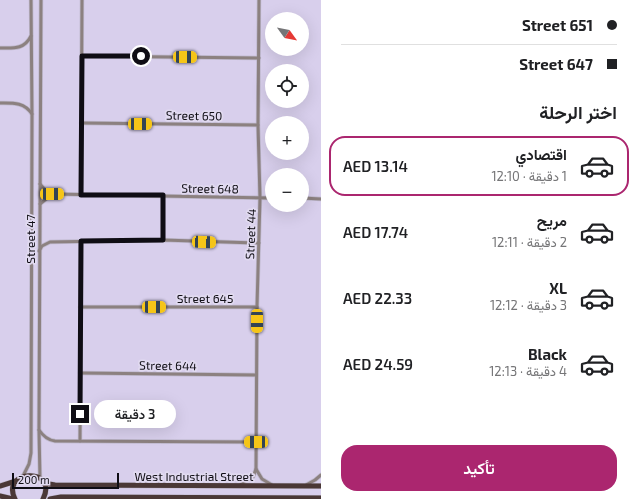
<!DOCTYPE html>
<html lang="ar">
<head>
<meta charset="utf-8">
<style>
  body { margin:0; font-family:"Exo 2",Vazirmatn,sans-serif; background:#f6f6f6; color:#202124; direction:rtl; height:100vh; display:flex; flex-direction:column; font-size:15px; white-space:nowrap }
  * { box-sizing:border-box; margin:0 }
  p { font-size:13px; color:#757577 }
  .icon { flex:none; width:22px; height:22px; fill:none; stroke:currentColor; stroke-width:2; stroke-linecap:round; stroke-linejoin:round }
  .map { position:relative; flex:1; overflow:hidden; direction:ltr }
  .sheet { display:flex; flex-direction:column; background:#fff; width:316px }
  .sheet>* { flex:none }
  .hud { display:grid; align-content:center; height:88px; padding:0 20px; background:#fff }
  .needle { width:26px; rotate:123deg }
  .fabs { position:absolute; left:265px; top:12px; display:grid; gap:8px }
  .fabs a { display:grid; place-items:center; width:44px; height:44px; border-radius:50%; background:#fff; box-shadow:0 4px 16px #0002; font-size:20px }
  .scale { position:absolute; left:12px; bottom:10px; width:107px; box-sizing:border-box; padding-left:4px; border:2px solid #0f0d14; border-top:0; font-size:11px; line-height:14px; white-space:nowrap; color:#0f0d14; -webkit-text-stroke:3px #e1daf0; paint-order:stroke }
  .end { position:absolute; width:18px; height:18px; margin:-9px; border:5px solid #0f0d14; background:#fff; box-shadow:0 0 0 2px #fff }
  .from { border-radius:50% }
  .bubble { position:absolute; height:28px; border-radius:14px; background:#fff; box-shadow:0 4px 16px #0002; font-size:13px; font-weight:600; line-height:28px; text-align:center; direction:rtl }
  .car { position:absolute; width:12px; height:24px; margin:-12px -6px; border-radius:5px; box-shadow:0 0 3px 1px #0007; background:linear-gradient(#f5c518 24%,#345 0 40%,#f5c518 0 76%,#345 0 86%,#f5c518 0) }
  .hud b { display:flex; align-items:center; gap:14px; height:38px; font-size:15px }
  .hud b+b { border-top:1px solid #e0e0e0 }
  .hud i { width:10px; height:10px; background:#202124 }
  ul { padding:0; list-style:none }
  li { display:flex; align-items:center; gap:12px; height:60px; margin:0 8px 6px; padding:0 12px; border:2px solid transparent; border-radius:16px }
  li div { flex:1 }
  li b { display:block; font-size:15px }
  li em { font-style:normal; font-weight:600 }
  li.current { border-color:#ab266f }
  li>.icon { width:36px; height:36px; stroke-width:1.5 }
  h2 { padding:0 20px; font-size:18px; line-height:48px }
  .button { display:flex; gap:8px; margin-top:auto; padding:8px 20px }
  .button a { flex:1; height:46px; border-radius:16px; background:#ab266f; color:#fff; font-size:16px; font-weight:600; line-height:46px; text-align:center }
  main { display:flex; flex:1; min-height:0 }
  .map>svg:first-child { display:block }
  .built { fill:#d8cfec; fill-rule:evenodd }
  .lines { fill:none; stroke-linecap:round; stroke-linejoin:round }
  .minor-casing { stroke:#bfb9cd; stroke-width:4.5 }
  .primary-casing { stroke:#bfb9cd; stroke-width:6 }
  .minor { stroke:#8c8180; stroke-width:3 }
  .primary { stroke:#4a3836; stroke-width:5 }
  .route { stroke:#0f0d14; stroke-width:5 }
  .labels { text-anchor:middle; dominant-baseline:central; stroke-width:3.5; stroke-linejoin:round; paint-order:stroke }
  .street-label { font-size:12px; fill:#0f0d14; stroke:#e1daf0 }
</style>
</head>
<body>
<main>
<section class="sheet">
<div class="hud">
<b><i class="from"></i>Street 651</b>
<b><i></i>Street 647</b>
</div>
<h2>اختر الرحلة</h2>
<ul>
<li class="current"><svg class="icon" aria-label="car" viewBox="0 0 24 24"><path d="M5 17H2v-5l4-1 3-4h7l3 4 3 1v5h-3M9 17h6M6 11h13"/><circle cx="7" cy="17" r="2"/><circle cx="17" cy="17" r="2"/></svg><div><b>اقتصادي</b><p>1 دقيقة · 12:10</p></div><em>AED 13.14</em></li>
<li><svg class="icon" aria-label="car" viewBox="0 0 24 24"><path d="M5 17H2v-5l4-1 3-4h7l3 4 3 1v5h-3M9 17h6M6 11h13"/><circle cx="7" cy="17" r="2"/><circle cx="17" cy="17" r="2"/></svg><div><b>مريح</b><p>2 دقيقة · 12:11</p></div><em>AED 17.74</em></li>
<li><svg class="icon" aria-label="car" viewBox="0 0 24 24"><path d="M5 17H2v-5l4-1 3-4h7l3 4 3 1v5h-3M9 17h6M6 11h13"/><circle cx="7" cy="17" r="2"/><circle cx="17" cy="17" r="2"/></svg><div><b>XL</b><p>3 دقيقة · 12:12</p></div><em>AED 22.33</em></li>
<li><svg class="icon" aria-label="car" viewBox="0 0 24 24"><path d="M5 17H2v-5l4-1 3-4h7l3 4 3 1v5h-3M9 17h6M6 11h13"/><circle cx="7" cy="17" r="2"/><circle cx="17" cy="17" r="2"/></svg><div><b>Black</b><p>4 دقيقة · 12:13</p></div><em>AED 24.59</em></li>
</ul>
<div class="button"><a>تأكيد</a></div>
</section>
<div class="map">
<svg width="321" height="499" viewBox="0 0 321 499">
  <rect width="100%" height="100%" fill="#e1daf0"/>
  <path class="built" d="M0,0H321V499H0ZM272,19H302V49H272ZM272,71H302V101H272ZM272,123H302V153H272ZM272,175H302V205H272Z"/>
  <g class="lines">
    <defs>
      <g id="minor">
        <path d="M259,0L258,125L260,198L257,307L256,469L262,479L272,485"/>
        <path d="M0,48C13,48 24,50 31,36"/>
        <path d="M82,56L259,58"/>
        <path d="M0,103C13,103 24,102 32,114"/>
        <path d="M81,123L258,125"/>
        <path d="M40,184L45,190L52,194L272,198"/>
        <path d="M81,195L82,0"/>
        <path d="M163,195V240"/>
        <path d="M302,198L321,199"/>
        <path d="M40,204L52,194"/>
        <path d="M39,251L42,246L50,242L163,240L259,243"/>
        <path d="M80,307H257"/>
        <path d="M80,373L256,375"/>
        <path d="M39,430C43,436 47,440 55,441L256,442"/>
        <path d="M80,441L81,241"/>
        <path d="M23,476L29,464L31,453L32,115L31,0"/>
        <path d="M40,479L39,430L41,0"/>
        <path d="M241,484L253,477L256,469"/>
        <path d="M306,485L315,480L321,475"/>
      </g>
      <g id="primary">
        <path d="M43,483L55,485L321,486"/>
        <path d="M0,486L16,481"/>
        <path d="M0,496L13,499"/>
        <path d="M15,499C0,469 59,467 43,499"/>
        <path d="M50,499L61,497L321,498"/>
      </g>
    </defs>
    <use href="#minor" class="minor-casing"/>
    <use href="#primary" class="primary-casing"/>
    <use href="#minor" class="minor"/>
    <use href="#primary" class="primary"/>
  </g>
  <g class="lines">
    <path class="route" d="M80,414L81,241L163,240V195H81L82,56H141"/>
  </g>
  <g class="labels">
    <g class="street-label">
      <text transform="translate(194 115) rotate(1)">Street 650</text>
      <text transform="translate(210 188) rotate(1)">Street 648</text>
      <text transform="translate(250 234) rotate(-88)">Street 44</text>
      <text transform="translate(30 239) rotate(-90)">Street 47</text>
      <text x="205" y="298">Street 645</text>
      <text transform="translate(168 365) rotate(1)">Street 644</text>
      <text x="194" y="476">West Industrial Street</text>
    </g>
  </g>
</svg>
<div class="fabs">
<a><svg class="needle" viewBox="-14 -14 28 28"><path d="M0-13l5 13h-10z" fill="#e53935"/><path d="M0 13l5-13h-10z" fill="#757577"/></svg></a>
<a><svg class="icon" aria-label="locate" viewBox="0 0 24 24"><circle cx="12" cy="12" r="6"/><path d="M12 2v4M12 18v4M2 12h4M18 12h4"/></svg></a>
<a>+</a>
<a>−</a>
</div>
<div class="scale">200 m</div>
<i class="end from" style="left:141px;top:56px"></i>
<i class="end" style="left:80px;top:414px"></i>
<div class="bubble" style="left:94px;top:400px;width:82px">3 دقيقة</div>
<i class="car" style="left:185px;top:57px;rotate:91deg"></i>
<i class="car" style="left:140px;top:124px;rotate:90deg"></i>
<i class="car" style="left:52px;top:194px;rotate:90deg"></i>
<i class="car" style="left:204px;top:242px;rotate:92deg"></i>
<i class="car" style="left:154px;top:307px;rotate:90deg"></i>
<i class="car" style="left:257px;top:321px;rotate:180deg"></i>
<i class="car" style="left:256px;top:442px;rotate:270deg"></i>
</div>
</main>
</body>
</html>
